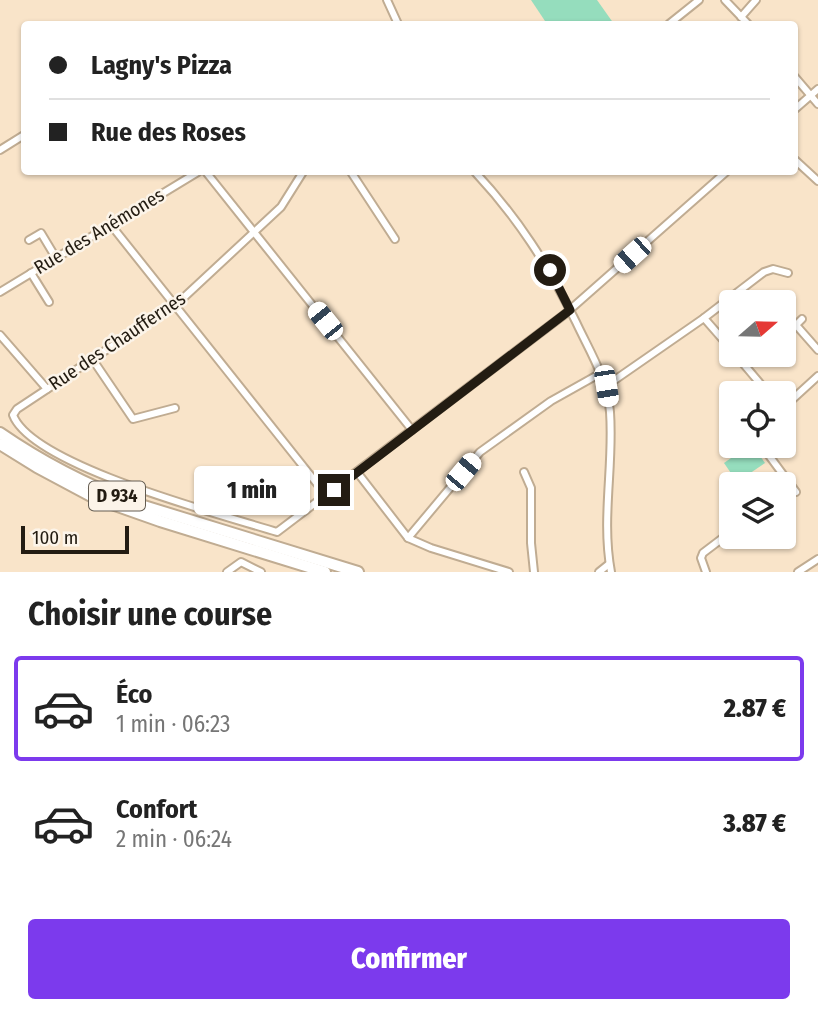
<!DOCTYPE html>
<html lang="fr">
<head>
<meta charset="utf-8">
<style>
  body { margin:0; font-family:"Fira Sans Condensed",sans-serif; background:#f6f6f6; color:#222; height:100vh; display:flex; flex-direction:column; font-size:26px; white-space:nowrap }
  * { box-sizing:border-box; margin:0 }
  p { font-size:23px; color:#767676 }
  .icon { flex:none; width:38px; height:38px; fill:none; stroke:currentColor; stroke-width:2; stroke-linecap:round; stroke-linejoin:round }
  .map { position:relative; height:572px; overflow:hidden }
  .details { display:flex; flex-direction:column; background:#fff; flex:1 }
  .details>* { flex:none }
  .top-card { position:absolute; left:21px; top:21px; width:777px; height:154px; border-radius:7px; box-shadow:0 2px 5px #0004; display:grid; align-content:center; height:154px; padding:0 28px; background:#fff }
  .needle { width:46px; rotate:70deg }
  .buttons { position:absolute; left:719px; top:290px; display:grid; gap:14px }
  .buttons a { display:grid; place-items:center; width:77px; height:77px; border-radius:7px; background:#fff; box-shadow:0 2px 5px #0004; font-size:35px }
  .scale { position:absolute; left:21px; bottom:18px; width:108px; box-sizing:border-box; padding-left:7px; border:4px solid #231c12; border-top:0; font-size:19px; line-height:24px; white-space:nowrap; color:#231c12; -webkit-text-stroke:5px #fcf4e9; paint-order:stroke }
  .end { position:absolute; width:32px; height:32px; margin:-16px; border:9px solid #231c12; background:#fff; box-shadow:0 0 0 4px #fff }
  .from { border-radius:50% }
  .bubble { position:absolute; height:49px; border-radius:7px; background:#fff; box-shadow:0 2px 5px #0004; font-size:23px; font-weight:800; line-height:49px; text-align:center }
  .car { position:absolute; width:21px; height:42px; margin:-21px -10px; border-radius:9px; box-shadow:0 0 5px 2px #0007; background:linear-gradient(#fff 24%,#345 0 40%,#fff 0 76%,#345 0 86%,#fff 0) }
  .top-card b { display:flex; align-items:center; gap:24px; height:66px; font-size:26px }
  .top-card b+b { border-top:2px solid #e0e0e0 }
  .top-card i { width:18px; height:18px; background:#222 }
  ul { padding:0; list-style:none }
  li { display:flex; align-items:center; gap:21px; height:105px; margin:0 14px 10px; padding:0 14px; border:4px solid transparent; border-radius:7px }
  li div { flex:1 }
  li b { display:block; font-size:26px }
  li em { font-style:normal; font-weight:800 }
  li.on { border-color:#7c3aed }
  li>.icon { width:63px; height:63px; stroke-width:1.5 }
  h2 { padding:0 28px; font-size:32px; line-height:84px }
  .primary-button { display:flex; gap:14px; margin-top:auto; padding:14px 28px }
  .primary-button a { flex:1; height:80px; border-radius:7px; background:#7c3aed; color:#fff; font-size:28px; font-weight:800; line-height:80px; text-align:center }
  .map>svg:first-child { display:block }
  .green { fill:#95ddbd }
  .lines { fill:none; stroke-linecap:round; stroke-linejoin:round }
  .minor-casing { stroke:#c0ac92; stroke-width:10 }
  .trunk-casing { stroke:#c0ac92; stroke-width:14 }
  .minor { stroke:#fff; stroke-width:6 }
  .trunk { stroke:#fff; stroke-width:10 }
  .route { stroke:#231c12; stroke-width:9 }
  .labels { text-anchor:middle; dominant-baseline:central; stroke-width:5; stroke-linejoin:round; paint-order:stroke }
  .shield { fill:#fcf4e9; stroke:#645d52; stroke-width:2 }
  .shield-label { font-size:18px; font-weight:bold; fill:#231c12 }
  .street-label { font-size:19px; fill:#231c12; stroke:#fcf4e9 }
</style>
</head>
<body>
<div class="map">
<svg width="818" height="572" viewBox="0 0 818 572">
  <rect width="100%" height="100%" fill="#f9e4c9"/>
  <g class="green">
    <path d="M531,0H597L614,24H547Z"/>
    <path d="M748,446H753L765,463L737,482L724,463Z"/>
  </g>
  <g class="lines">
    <defs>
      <g id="minor">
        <path d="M387,0L398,24"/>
        <path d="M725,0L748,24"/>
        <path d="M741,17L756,0"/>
        <path d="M669,24L699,0"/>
        <path d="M794,76L818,104"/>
        <path d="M794,110L818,89"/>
        <path d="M0,150L24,135"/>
        <path d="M794,159L818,181"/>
        <path d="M206,172L412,430"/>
        <path d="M303,172L281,207L180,301L17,409L13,415C32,466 223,515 277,532L565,314L726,172"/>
        <path d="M351,172L395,239"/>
        <path d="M475,172C518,218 548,265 576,322C590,352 607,378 610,412C614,466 601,518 611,572"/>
        <path d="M111,225L326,495"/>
        <path d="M29,240L41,233L56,258"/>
        <path d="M31,273L49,302"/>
        <path d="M0,292L198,172"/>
        <path d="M704,318L732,350"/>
        <path d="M802,319L796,325L818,350"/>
        <path d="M0,335L47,389"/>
        <path d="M736,355L769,394"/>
        <path d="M93,360L133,419L175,408"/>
        <path d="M606,386L704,318L764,272L773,269L788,273"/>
        <path d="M784,407L818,376"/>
        <path d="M762,446L796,492"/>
        <path d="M357,472L408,538L431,548L509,572"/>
        <path d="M524,472L531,488V543L534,572"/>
        <path d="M408,538L480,452L551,401L601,373"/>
        <path d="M227,572L241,562L261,572"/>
        <path d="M599,572L609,564"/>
        <path d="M706,572L701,558L703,553L732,531"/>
        <path d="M798,572L818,559"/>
      </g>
      <g id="trunk">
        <path d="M0,433C42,462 87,485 134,503L358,572"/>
        <path d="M0,444L37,467L95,498L160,521L325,572"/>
      </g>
    </defs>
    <use href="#minor" class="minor-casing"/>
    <use href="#trunk" class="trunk-casing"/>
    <use href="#minor" class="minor"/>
    <use href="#trunk" class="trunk"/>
  </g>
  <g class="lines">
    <path class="route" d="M334,490L570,310L550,270"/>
  </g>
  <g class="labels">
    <rect class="shield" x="89" y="481.5" width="56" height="29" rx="5"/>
    <g class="shield-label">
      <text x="117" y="496">D 934</text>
    </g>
    <g class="street-label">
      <text transform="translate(99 231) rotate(-31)">Rue des Anémones</text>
      <text transform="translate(117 341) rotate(-34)">Rue des Chauffernes</text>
    </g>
  </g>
</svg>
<div class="buttons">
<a><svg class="needle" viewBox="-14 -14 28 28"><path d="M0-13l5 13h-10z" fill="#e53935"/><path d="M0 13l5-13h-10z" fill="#767676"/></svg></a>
<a><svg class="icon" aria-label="locate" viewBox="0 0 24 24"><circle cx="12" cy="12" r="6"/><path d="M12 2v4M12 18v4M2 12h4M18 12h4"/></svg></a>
<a><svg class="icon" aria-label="layers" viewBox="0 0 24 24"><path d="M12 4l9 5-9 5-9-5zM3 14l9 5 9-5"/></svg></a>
</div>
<div class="scale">100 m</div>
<i class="end from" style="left:550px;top:270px"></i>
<i class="end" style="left:334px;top:490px"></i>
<div class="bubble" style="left:194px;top:466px;width:116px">1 min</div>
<i class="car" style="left:632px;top:255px;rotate:228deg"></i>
<i class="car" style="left:325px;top:321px;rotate:321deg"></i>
<i class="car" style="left:606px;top:386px;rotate:171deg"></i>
<i class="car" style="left:463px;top:472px;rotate:40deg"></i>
<div class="top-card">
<b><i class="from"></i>Lagny's Pizza</b>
<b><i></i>Rue des Roses</b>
</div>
</div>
<section class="details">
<h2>Choisir une course</h2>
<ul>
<li class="on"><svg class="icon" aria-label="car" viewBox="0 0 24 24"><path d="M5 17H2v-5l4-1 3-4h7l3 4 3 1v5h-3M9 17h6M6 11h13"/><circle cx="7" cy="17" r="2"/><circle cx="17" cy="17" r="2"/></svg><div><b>Éco</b><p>1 min · 06:23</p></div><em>2.87 €</em></li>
<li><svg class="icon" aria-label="car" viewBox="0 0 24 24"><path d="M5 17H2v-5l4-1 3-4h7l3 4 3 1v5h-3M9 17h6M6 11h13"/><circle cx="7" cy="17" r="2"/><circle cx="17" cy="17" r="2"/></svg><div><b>Confort</b><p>2 min · 06:24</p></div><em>3.87 €</em></li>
</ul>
<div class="primary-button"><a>Confirmer</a></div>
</section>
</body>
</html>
